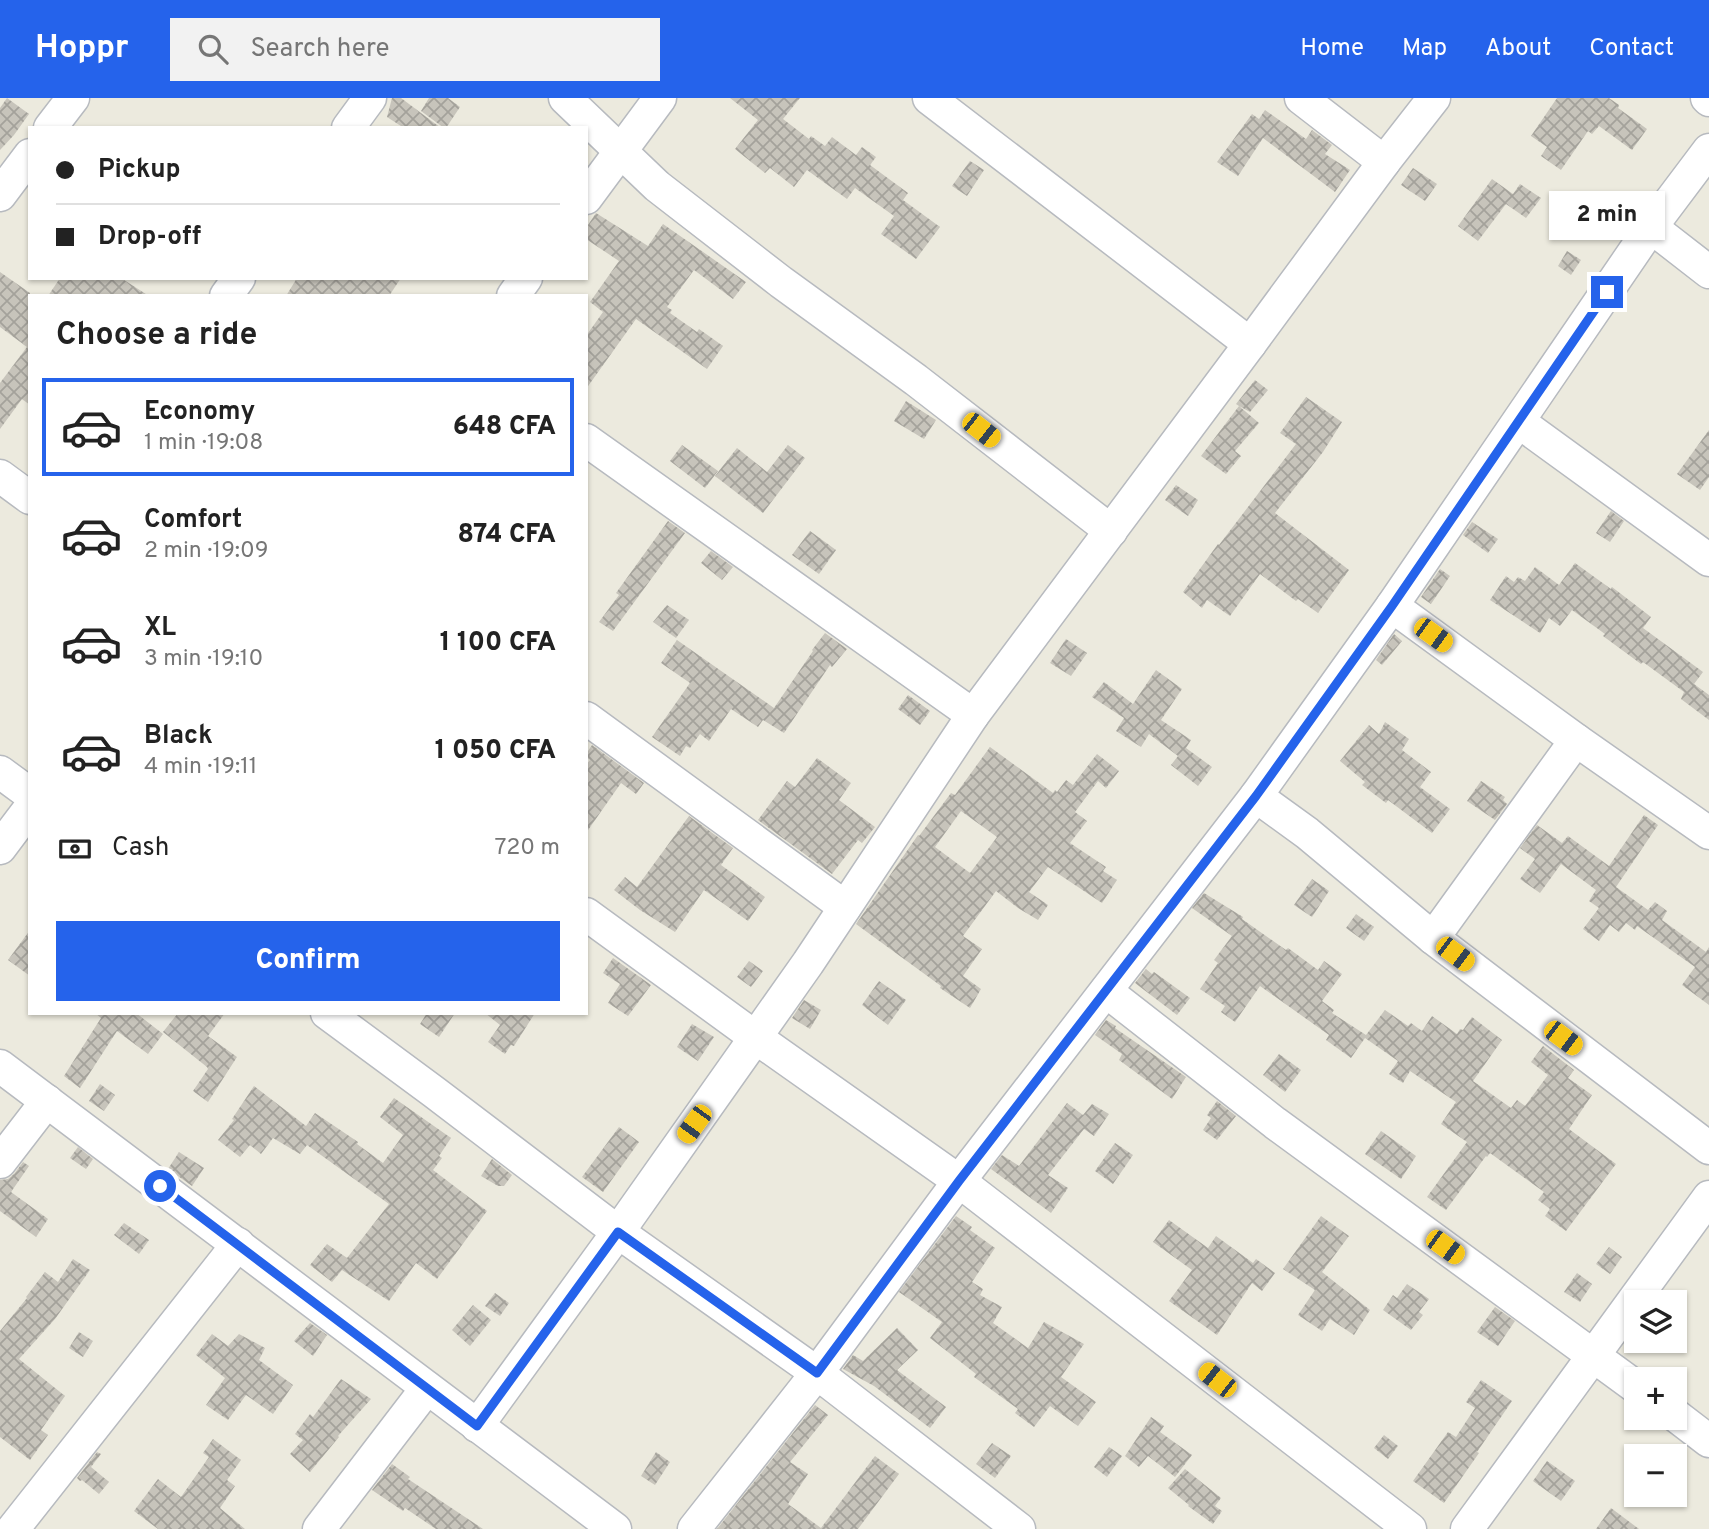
<!DOCTYPE html>
<html lang="en">
<head>
<meta charset="utf-8">
<style>
  body { margin:0; font-family:Overpass,sans-serif; background:#f2f2f2; color:#222; height:100vh; display:flex; flex-direction:column; font-size:26px; white-space:nowrap }
  * { box-sizing:border-box; margin:0 }
  p { font-size:23px; color:#767676 }
  .icon { flex:none; width:38px; height:38px; fill:none; stroke:currentColor; stroke-width:2; stroke-linecap:round; stroke-linejoin:round }
  .map { position:relative; flex:1; overflow:hidden }
  .drawer { position:absolute; left:28px; top:196px; width:560px; height:721px; display:flex; flex-direction:column; background:#fff; border-radius:0px; box-shadow:0 2px 5px #0004 }
  .drawer>* { flex:none }
  .hud { position:absolute; left:28px; top:28px; width:560px; height:154px; border-radius:0px; box-shadow:0 2px 5px #0004; display:grid; align-content:center; height:154px; padding:0 28px; background:#fff }
  .controls { position:absolute; left:1624px; top:1192px; display:grid; gap:14px }
  .controls a { display:grid; place-items:center; width:63px; height:63px; border-radius:0px; background:#fff; box-shadow:0 2px 5px #0004; font-size:35px }
  .end { position:absolute; width:32px; height:32px; margin:-16px; border:9px solid #2563eb; background:#fff; box-shadow:0 0 0 4px #fff }
  .from { border-radius:50% }
  .bubble { position:absolute; height:49px; border-radius:0px; background:#fff; box-shadow:0 2px 5px #0004; font-size:23px; font-weight:800; line-height:49px; text-align:center }
  .car { position:absolute; width:21px; height:42px; margin:-21px -10px; border-radius:9px; box-shadow:0 0 5px 2px #0007; background:linear-gradient(#f5c518 24%,#345 0 40%,#f5c518 0 76%,#345 0 86%,#f5c518 0) }
  .hud b { display:flex; align-items:center; gap:24px; height:66px; font-size:26px }
  .hud b+b { border-top:2px solid #e0e0e0 }
  .hud i { width:18px; height:18px; background:#222 }
  ul { padding:0; list-style:none }
  li { display:flex; align-items:center; gap:21px; height:98px; margin:0 14px 10px; padding:0 14px; border:4px solid transparent; border-radius:0px }
  li div { flex:1 }
  li b { display:block; font-size:26px }
  li em { font-style:normal; font-weight:800 }
  li.active { border-color:#2563eb }
  li>.icon { width:63px; height:63px; stroke-width:1.5 }
  h2 { padding:0 28px; font-size:32px; line-height:84px }
  .pay { display:flex; align-items:center; gap:18px; height:77px; padding:0 28px; font-size:26px }
  .pay p { margin-inline-start:auto }
  .action { display:flex; gap:14px; margin-top:auto; padding:14px 28px }
  .action a { flex:1; height:80px; border-radius:0px; background:#2563eb; color:#fff; font-size:28px; font-weight:800; line-height:80px; text-align:center }
  header { display:flex; align-items:center; gap:42px; box-sizing:border-box; height:98px; padding:0 35px; background:#2563eb; color:#fff }
  header strong { font-size:33px }
  nav { display:flex; gap:38px; margin-inline-start:auto; font-size:24px }
  .search { width:490px; height:63px; background:#f2f2f2; display:flex; align-items:center; gap:18px; box-sizing:border-box; padding:0 24px; border-radius:0px; color:#767676; font-size:26px }
  .map>svg:first-child { display:block }
  .building { fill:url(#building-cross-hatch); fill-rule:evenodd }
  .lines { fill:none; stroke-linecap:round; stroke-linejoin:round }
  .minor-casing { stroke:#b7babf; stroke-width:35 }
  .minor { stroke:#fff; stroke-width:32 }
  .route { stroke:#2563eb; stroke-width:9 }
</style>
</head>
<body>
<header>
<strong>Hoppr</strong>
<div class="search"><svg class="icon" aria-label="search" viewBox="0 0 24 24"><circle cx="10" cy="10" r="6"/><path d="M15 15l6 6"/></svg>Search here</div>
<nav><a>Home</a><a>Map</a><a>About</a><a>Contact</a></nav>
</header>
<div class="map">
<svg width="1709" height="1431" viewBox="0 0 1709 1431">
  <defs>
    <pattern id="building-cross-hatch" width="8" height="8" patternUnits="userSpaceOnUse" patternTransform="scale(1.75)"><rect width="8" height="8" fill="#c7c4bb"/><path d="M0 0l8 8M0 8l8-8" fill="none" stroke="#a4a29b"/></pattern>
  </defs>
  <rect width="100%" height="100%" fill="#eceade"/>
  <g class="building">
    <path d="M7,0L29,16L14,37L0,52V10Z"/>
    <path d="M392,0H401L441,30H404L387,19Z"/>
    <path d="M429,0H448L460,9L446,30H444L421,13Z"/>
    <path d="M730,0H800L783,21L809,41L811,38L825,48L832,39L856,57L862,49L876,59L870,67L908,95L903,102L940,129L916,161L881,136L894,118L855,90L847,101L807,72L794,89L770,70L765,75L735,51L758,22Z"/>
    <path d="M1557,0H1609L1619,7L1618,10L1647,31L1632,52L1599,28L1592,36L1588,33L1561,72L1541,58L1547,49L1531,38Z"/>
    <path d="M1265,12L1306,41L1312,32L1332,47L1325,56L1350,72L1335,94L1263,40L1238,78L1217,64L1252,16L1259,21Z"/>
    <path d="M970,63L984,72L967,98L952,88Z"/>
    <path d="M1413,70L1437,86L1425,103L1401,87Z"/>
    <path d="M1492,81L1513,96L1520,86L1541,100L1526,120L1506,106L1478,143L1458,128Z"/>
    <path d="M596,115L648,148L663,126L746,184L733,201L694,172L667,209L672,212L670,215L697,234L699,231L723,248L707,271L636,221L586,291V238L603,214L590,204L619,163L586,141V130Z"/>
    <path d="M1567,153L1581,162L1571,177L1558,168Z"/>
    <path d="M0,174L30,195V307L22,301L0,331V285L27,249L0,229Z"/>
    <path d="M60,180H121L149,198H48Z"/>
    <path d="M297,180H401L389,198H286Z"/>
    <path d="M1255,282L1268,292L1250,314L1239,308L1259,325L1235,353L1241,358L1226,376L1201,358L1239,308L1236,306Z"/>
    <path d="M1306,299L1342,324L1323,354L1275,415L1349,472L1318,515L1298,501L1296,503L1260,476L1230,518L1207,502L1202,510L1183,494L1218,446L1219,447L1296,346L1280,335Z"/>
    <path d="M906,303L936,322L924,341L894,323Z"/>
    <path d="M1709,332V379L1700,392L1677,376Z"/>
    <path d="M682,347L718,373L705,390L670,363Z"/>
    <path d="M788,347L805,360L763,415L715,378L737,350L767,374Z"/>
    <path d="M1176,387L1198,402L1188,418L1165,402Z"/>
    <path d="M1611,413L1624,423L1610,444L1596,435Z"/>
    <path d="M668,423L685,435L613,533L599,524L619,497L616,495Z"/>
    <path d="M1472,424L1498,441L1488,455L1463,437Z"/>
    <path d="M810,433L836,452L819,476L792,457Z"/>
    <path d="M711,453L733,469L722,482L701,465Z"/>
    <path d="M1575,465L1611,491L1612,489L1651,519L1643,530L1703,574L1694,586L1709,597V622L1681,601L1684,594L1643,564L1641,566L1603,538L1605,536L1572,512L1560,528L1549,520L1540,535L1490,502L1506,478L1514,484L1518,479L1525,483L1535,469L1559,487Z"/>
    <path d="M1440,471L1450,478L1431,506L1421,499Z"/>
    <path d="M667,507L689,522L676,540L653,524Z"/>
    <path d="M825,535L847,551L832,569L830,567L784,635L763,622L758,629L731,611L709,643L700,636L690,650L686,648L680,658L652,639L690,585L661,565L677,542L774,610L813,553L812,552Z"/>
    <path d="M1394,536L1402,543L1382,567L1376,562Z"/>
    <path d="M1066,541L1087,555L1071,578L1050,565Z"/>
    <path d="M1156,572L1182,591L1161,622L1191,642L1186,650L1212,669L1198,688L1171,667L1178,658L1149,636L1141,649L1116,633L1124,620L1092,599L1104,584L1133,606Z"/>
    <path d="M908,597L930,613L920,627L898,611Z"/>
    <path d="M1385,624L1409,641L1402,652L1431,674L1420,689L1450,711L1432,735L1388,702L1386,705L1362,687L1365,684L1340,663L1369,627L1379,636Z"/>
    <path d="M592,647L644,685L636,696L621,685L586,735V667L590,662L586,659V656Z"/>
    <path d="M990,649L1053,695L1055,692L1057,694L1066,682L1073,687L1097,656L1119,673L1106,690L1098,683L1075,714L1087,723L1070,745L1106,769L1103,773L1117,782L1102,805L1048,769L1029,794L1048,807L1038,822L1018,810L996,793L963,838L982,851L963,878L981,891L970,910L940,890L941,888L856,826L918,737L919,738L951,695L955,697ZM961,713L997,739L970,775L935,749Z"/>
    <path d="M817,660L851,685L839,702L875,729L862,745L858,742L832,776L758,722L787,683L795,689Z"/>
    <path d="M1481,683L1505,699L1503,702L1507,706L1495,722L1467,703Z"/>
    <path d="M1644,717L1658,727L1616,789L1648,812L1655,804L1667,813L1662,822L1706,854L1709,849V907L1682,887L1695,869L1637,828L1635,832L1626,825L1619,834L1610,827L1599,843L1583,831L1599,810L1589,803L1596,792L1561,766L1540,795L1520,781L1535,761L1520,750L1537,727L1562,745L1568,738L1609,768Z"/>
    <path d="M689,718L733,750L721,767L765,799L748,823L704,792L675,834L640,812L614,792L625,779L637,789Z"/>
    <path d="M1312,781L1329,793L1312,819L1294,807Z"/>
    <path d="M1204,795L1243,819L1242,821L1286,852L1288,850L1318,872L1324,863L1342,876L1322,903L1334,912L1332,915L1366,937L1385,912L1408,928L1411,925L1422,933L1432,918L1457,936L1460,931L1463,932L1472,919L1502,942L1473,983L1511,1010L1517,1002L1525,1008L1548,977L1531,964L1543,948L1574,972L1568,980L1592,997L1569,1031L1616,1066L1566,1133L1545,1118L1550,1111L1538,1102L1544,1094L1490,1055L1487,1059L1486,1058L1446,1112L1427,1099L1467,1044L1441,1026L1456,1004L1410,973L1403,985L1389,976L1398,963L1365,940L1351,960L1326,942L1329,937L1260,888L1235,924L1221,914L1225,908L1200,891L1218,865L1214,862L1232,838L1192,810Z"/>
    <path d="M1356,816L1374,829L1364,843L1346,830Z"/>
    <path d="M30,832V878L8,862Z"/>
    <path d="M613,860L651,887L628,918L608,905L620,886L603,875Z"/>
    <path d="M749,863L763,873L751,889L737,879Z"/>
    <path d="M1146,871L1152,876L1154,874L1190,900L1177,917L1135,885Z"/>
    <path d="M879,883L906,902L888,927L862,907Z"/>
    <path d="M804,902L821,912L810,931L792,920Z"/>
    <path d="M95,915H136L163,936L148,956L117,933L80,990L64,978L101,920Z"/>
    <path d="M178,915H225L208,938L237,959L208,1004L193,993L208,971L207,969L163,934Z"/>
    <path d="M427,915H455L439,939L420,926Z"/>
    <path d="M485,915H535L514,948L511,947L505,956L488,944L500,927Z"/>
    <path d="M1106,922L1116,928L1115,930L1186,979L1172,1001L1119,962L1122,956L1095,937Z"/>
    <path d="M692,926L714,939L698,963L677,949Z"/>
    <path d="M1279,956L1301,972L1285,994L1263,977Z"/>
    <path d="M100,986L115,997L104,1013L89,1003Z"/>
    <path d="M254,988L306,1028L315,1015L358,1044L357,1046L383,1065L403,1037L380,1019L394,1000L451,1040L439,1058L442,1060L433,1072L487,1113L437,1181L416,1165L389,1203L342,1172L332,1184L310,1167L327,1146L347,1160L389,1106L307,1047L300,1056L273,1040L261,1056L250,1047L240,1059L218,1042L234,1022L232,1021Z"/>
    <path d="M1217,1003L1236,1018L1217,1042L1203,1032L1211,1020L1207,1017Z"/>
    <path d="M1067,1005L1083,1017L1092,1006L1109,1016L1094,1038L1084,1031L1048,1077L1068,1090L1051,1115L991,1071L1002,1057L1019,1068Z"/>
    <path d="M619,1029L639,1044L603,1094L582,1079Z"/>
    <path d="M1381,1033L1416,1058L1401,1081L1365,1056Z"/>
    <path d="M1115,1045L1133,1057L1113,1086L1095,1073Z"/>
    <path d="M78,1049L93,1061L86,1071L70,1060Z"/>
    <path d="M179,1054L204,1070L192,1088L168,1071Z"/>
    <path d="M492,1061L512,1077L504,1088H498L481,1078Z"/>
    <path d="M23,1064L29,1068L11,1094L48,1121L36,1139L0,1113V1082L8,1081L14,1076Z"/>
    <path d="M956,1118L972,1129L970,1132L995,1150L972,1184L983,1191L980,1197L1002,1209L993,1225L1028,1250L1044,1224L1084,1246L1061,1279L1096,1304L1078,1328L1050,1308L1034,1329L1015,1315L1018,1311L974,1279L976,1276L930,1240L942,1224L899,1194Z"/>
    <path d="M1321,1118L1349,1138L1322,1174L1370,1212L1354,1237L1330,1221L1322,1233L1298,1217L1315,1192L1283,1171Z"/>
    <path d="M1169,1122L1208,1150L1216,1138L1253,1165L1256,1161L1275,1175L1262,1193L1252,1185L1217,1237L1169,1203L1192,1172L1153,1144Z"/>
    <path d="M124,1125L149,1142L139,1156L114,1137Z"/>
    <path d="M1609,1149L1622,1159L1610,1176L1596,1166Z"/>
    <path d="M73,1161L90,1172L55,1221L19,1261L65,1298L41,1332L48,1337L30,1362L0,1339V1233L27,1200L26,1199L45,1174L58,1184Z"/>
    <path d="M1577,1175L1592,1186L1580,1204L1564,1194Z"/>
    <path d="M1407,1186L1429,1201L1419,1214L1423,1217L1411,1232L1383,1212L1393,1197L1397,1200Z"/>
    <path d="M495,1195L509,1205L500,1218L485,1208Z"/>
    <path d="M473,1207L491,1222L470,1248L452,1232Z"/>
    <path d="M1495,1209L1515,1223L1498,1248L1477,1234Z"/>
    <path d="M310,1225L327,1237L313,1258L294,1243Z"/>
    <path d="M897,1230L918,1252L897,1272L946,1309L930,1330L874,1288L843,1271L853,1257L863,1263Z"/>
    <path d="M79,1234L93,1243L83,1259L69,1250Z"/>
    <path d="M212,1236L228,1248L239,1236L265,1250L259,1262L293,1287L273,1316L246,1297L228,1322L206,1307L225,1280L196,1257Z"/>
    <path d="M341,1281L371,1301L338,1338L339,1339L310,1374L290,1356L303,1342L295,1336L310,1316L313,1319Z"/>
    <path d="M1481,1282L1512,1303L1477,1354L1479,1355L1444,1405L1413,1383L1448,1334L1456,1339L1475,1310L1466,1304Z"/>
    <path d="M815,1307L828,1317L790,1364L808,1376L788,1406L821,1430L875,1358L899,1376L858,1431H717Z"/>
    <path d="M1151,1319L1164,1328L1160,1334L1192,1357L1175,1379L1148,1358L1139,1369L1125,1358Z"/>
    <path d="M1384,1337L1398,1348L1388,1361L1374,1350Z"/>
    <path d="M213,1341L241,1362L227,1382L235,1388L220,1410L245,1431H158L134,1413L158,1381L181,1399L209,1359L203,1355Z"/>
    <path d="M992,1345L1011,1358L995,1380L976,1366Z"/>
    <path d="M1109,1349L1122,1358L1107,1379L1094,1369Z"/>
    <path d="M97,1354L101,1356L91,1369L109,1384L99,1396L82,1382L80,1383L77,1380Z"/>
    <path d="M656,1354L670,1364L655,1387L641,1378Z"/>
    <path d="M1547,1363L1575,1383L1561,1403L1533,1383Z"/>
    <path d="M392,1366L410,1379L408,1381L483,1431H436L405,1410L403,1413L372,1392Z"/>
    <path d="M1185,1371L1221,1400L1215,1408L1222,1413L1213,1426L1188,1408L1189,1407L1168,1390Z"/>
    <path d="M1611,1410L1639,1431H1596Z"/>
  </g>
  <g class="lines">
    <defs>
      <g id="minor">
        <path d="M565,0L657,88L781,184L916,282L1111,433"/>
        <path d="M929,0L1250,246"/>
        <path d="M1301,0L1384,64"/>
        <path d="M1707,0L1709,2"/>
        <path d="M50,30L73,0"/>
        <path d="M348,30L370,0"/>
        <path d="M0,97L30,57"/>
        <path d="M586,100L660,0"/>
        <path d="M1651,129L1709,174"/>
        <path d="M226,198L239,180"/>
        <path d="M513,198L526,180"/>
        <path d="M1519,324L1709,462"/>
        <path d="M586,342L973,617"/>
        <path d="M0,378L30,400"/>
        <path d="M1392,508L1576,642L1709,735"/>
        <path d="M586,620L845,809"/>
        <path d="M0,674L30,696"/>
        <path d="M1256,698L1307,735L1433,840L1709,1050"/>
        <path d="M0,750L30,710"/>
        <path d="M586,816L755,939L959,1083L1410,1431"/>
        <path d="M1433,840L1576,642"/>
        <path d="M1106,893L1275,1025L1636,1289"/>
        <path d="M327,915L434,994L618,1134L817,1275L1019,1431"/>
        <path d="M0,968L615,1431"/>
        <path d="M0,1064L47,1003"/>
        <path d="M1675,1317L1709,1343"/>
        <path d="M477,1328L618,1134L808,865L973,617L1250,246L1384,64L1434,0"/>
        <path d="M13,1431L238,1146"/>
        <path d="M319,1431L427,1290"/>
        <path d="M694,1431L817,1275L959,1083L1256,698L1392,508L1651,129L1709,52"/>
        <path d="M1467,1431L1709,1099"/>
      </g>
    </defs>
    <use href="#minor" class="minor-casing"/>
    <use href="#minor" class="minor"/>
  </g>
  <g class="lines">
    <path class="route" d="M160,1088L477,1328L618,1134L817,1275L959,1083L1256,698L1392,508L1607,194"/>
  </g>
</svg>
<div class="controls">
<a><svg class="icon" aria-label="layers" viewBox="0 0 24 24"><path d="M12 4l9 5-9 5-9-5zM3 14l9 5 9-5"/></svg></a>
<a>+</a>
<a>−</a>
</div>
<i class="end from" style="left:160px;top:1088px"></i>
<i class="end" style="left:1607px;top:194px"></i>
<div class="bubble" style="left:1549px;top:93px;width:116px">2 min</div>
<i class="car" style="left:981px;top:332px;rotate:128deg"></i>
<i class="car" style="left:1433px;top:537px;rotate:126deg"></i>
<i class="car" style="left:1455px;top:856px;rotate:127deg"></i>
<i class="car" style="left:1563px;top:940px;rotate:127deg"></i>
<i class="car" style="left:694px;top:1026px;rotate:216deg"></i>
<i class="car" style="left:1445px;top:1149px;rotate:126deg"></i>
<i class="car" style="left:1217px;top:1282px;rotate:308deg"></i>
<div class="hud">
<b><i class="from"></i>Pickup</b>
<b><i></i>Drop-off</b>
</div>
<section class="drawer">
<h2>Choose a ride</h2>
<ul>
<li class="active"><svg class="icon" aria-label="car" viewBox="0 0 24 24"><path d="M5 17H2v-5l4-1 3-4h7l3 4 3 1v5h-3M9 17h6M6 11h13"/><circle cx="7" cy="17" r="2"/><circle cx="17" cy="17" r="2"/></svg><div><b>Economy</b><p>1 min · 19:08</p></div><em>648 CFA</em></li>
<li><svg class="icon" aria-label="car" viewBox="0 0 24 24"><path d="M5 17H2v-5l4-1 3-4h7l3 4 3 1v5h-3M9 17h6M6 11h13"/><circle cx="7" cy="17" r="2"/><circle cx="17" cy="17" r="2"/></svg><div><b>Comfort</b><p>2 min · 19:09</p></div><em>874 CFA</em></li>
<li><svg class="icon" aria-label="car" viewBox="0 0 24 24"><path d="M5 17H2v-5l4-1 3-4h7l3 4 3 1v5h-3M9 17h6M6 11h13"/><circle cx="7" cy="17" r="2"/><circle cx="17" cy="17" r="2"/></svg><div><b>XL</b><p>3 min · 19:10</p></div><em>1 100 CFA</em></li>
<li><svg class="icon" aria-label="car" viewBox="0 0 24 24"><path d="M5 17H2v-5l4-1 3-4h7l3 4 3 1v5h-3M9 17h6M6 11h13"/><circle cx="7" cy="17" r="2"/><circle cx="17" cy="17" r="2"/></svg><div><b>Black</b><p>4 min · 19:11</p></div><em>1 050 CFA</em></li>
</ul>
<div class="pay"><svg class="icon" aria-label="cash" viewBox="0 0 24 24"><path d="M3 7h18v10H3z"/><circle cx="12" cy="12" r="2"/></svg>Cash<p>720 m</p></div>
<div class="action"><a>Confirm</a></div>
</section>
</div>
</body>
</html>
